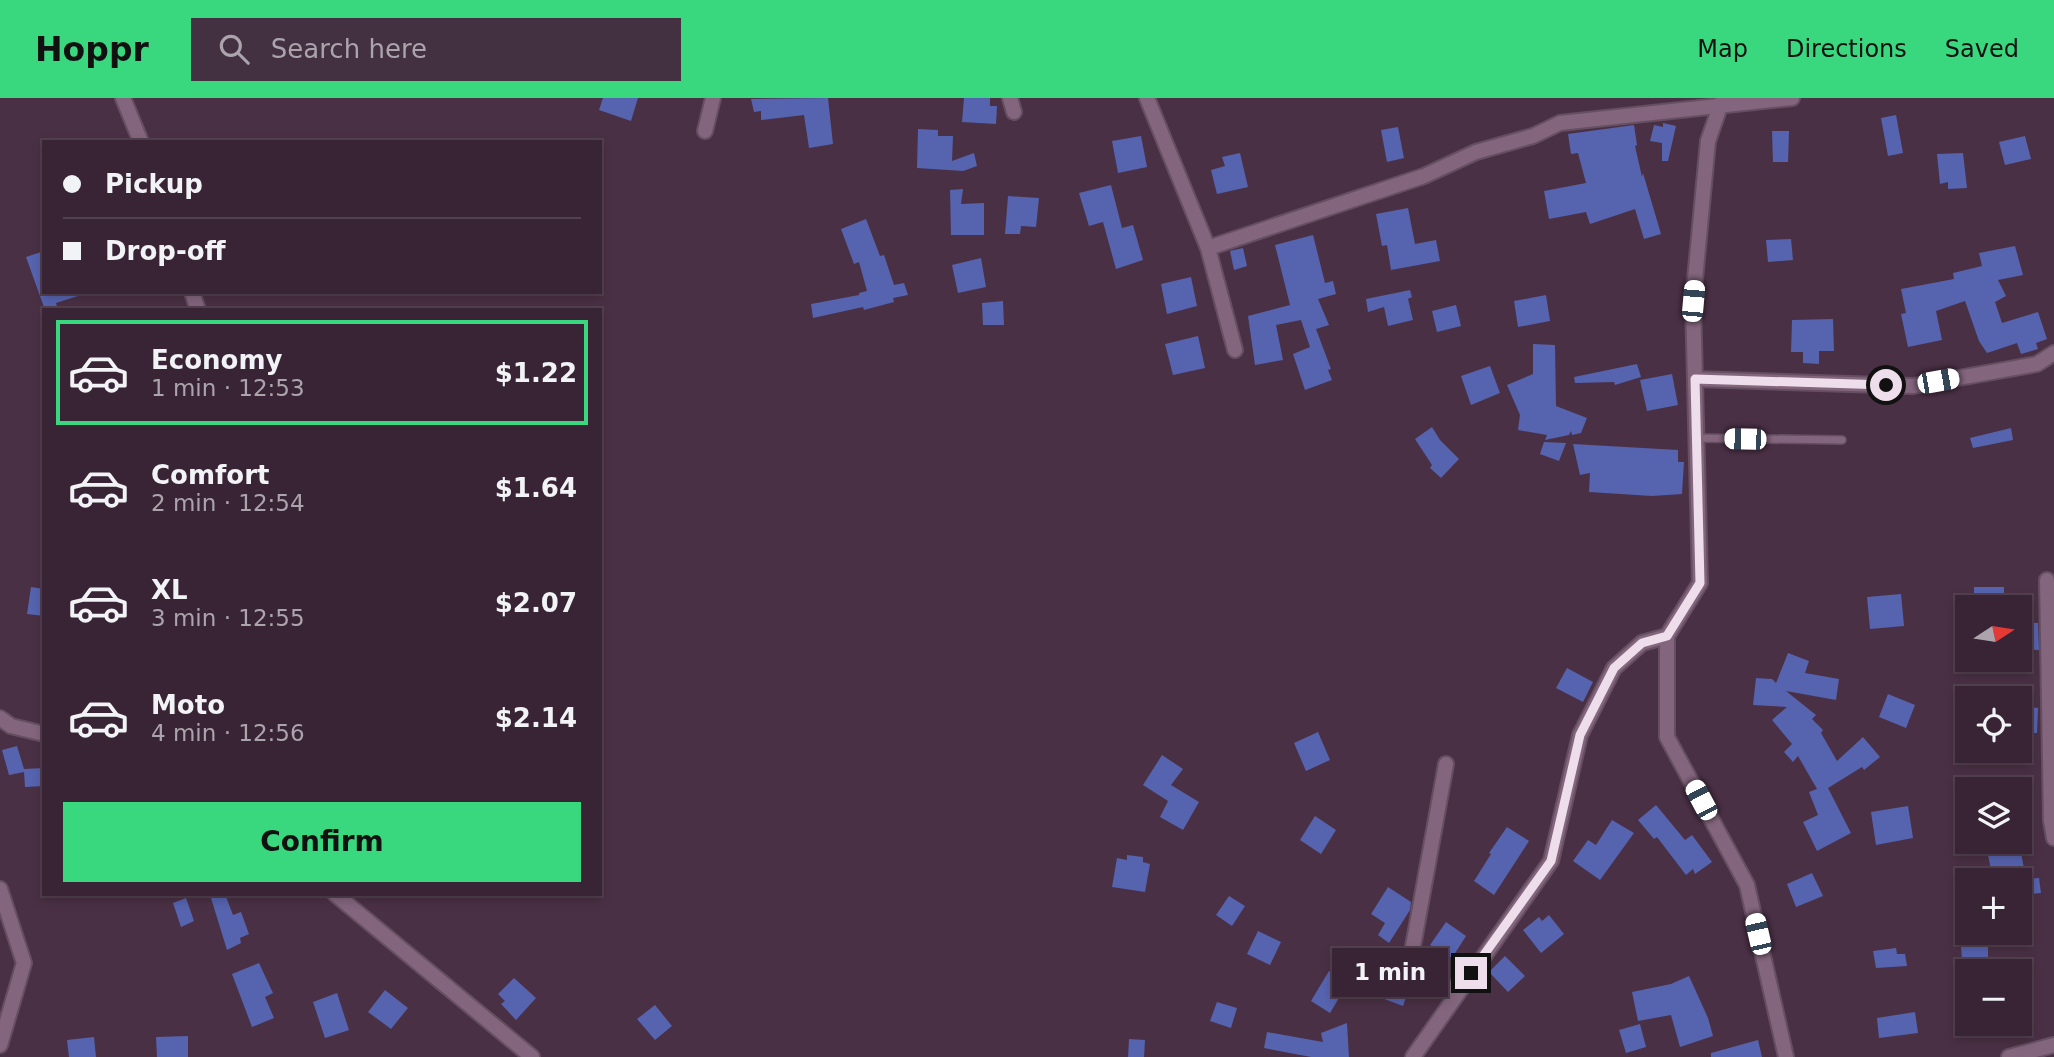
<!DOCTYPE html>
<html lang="en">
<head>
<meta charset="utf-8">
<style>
  body { margin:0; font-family:"DejaVu Sans",sans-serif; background:#433040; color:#f1f3f6; height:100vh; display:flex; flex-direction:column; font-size:26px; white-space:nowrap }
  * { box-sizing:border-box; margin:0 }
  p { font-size:23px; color:#aba4ac }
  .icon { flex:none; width:38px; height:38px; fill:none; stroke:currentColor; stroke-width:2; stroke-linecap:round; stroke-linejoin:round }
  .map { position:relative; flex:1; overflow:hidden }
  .drawer { position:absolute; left:42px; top:210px; width:560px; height:588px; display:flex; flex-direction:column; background:#382434; border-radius:0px; box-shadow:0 4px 10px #0003,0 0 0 2px #52414f }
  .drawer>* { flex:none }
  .hud { position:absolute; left:42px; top:42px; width:560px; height:154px; border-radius:0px; box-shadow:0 4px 10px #0003,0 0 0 2px #52414f; display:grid; align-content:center; height:154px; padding:0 21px; background:#382434 }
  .needle { width:46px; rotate:78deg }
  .tools { position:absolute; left:1955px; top:497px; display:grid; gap:14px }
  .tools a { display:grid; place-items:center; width:77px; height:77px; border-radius:0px; background:#382434; box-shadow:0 4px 10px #0003,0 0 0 2px #52414f; font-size:35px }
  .end { position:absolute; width:32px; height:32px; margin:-16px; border:9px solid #eeddea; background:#111; box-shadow:0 0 0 4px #111 }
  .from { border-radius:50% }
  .bubble { position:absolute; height:49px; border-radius:0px; background:#382434; box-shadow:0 4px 10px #0003,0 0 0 2px #52414f; font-size:23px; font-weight:800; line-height:49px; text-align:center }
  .car { position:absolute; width:21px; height:42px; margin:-21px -10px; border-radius:9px; box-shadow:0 0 5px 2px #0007; background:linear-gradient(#fff 24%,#345 0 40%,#fff 0 76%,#345 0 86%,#fff 0) }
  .hud b { display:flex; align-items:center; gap:24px; height:66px; font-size:26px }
  .hud b+b { border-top:2px solid #52414f }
  .hud i { width:18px; height:18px; background:#f1f3f6 }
  ul { padding:12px 0 0; list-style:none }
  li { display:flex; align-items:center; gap:21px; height:105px; margin:0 14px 10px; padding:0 7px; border:4px solid transparent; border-radius:0px }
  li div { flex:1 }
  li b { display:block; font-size:26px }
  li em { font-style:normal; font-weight:800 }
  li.selected { border-color:#39d87f }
  li>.icon { width:63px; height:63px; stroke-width:1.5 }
  .cta { display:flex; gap:14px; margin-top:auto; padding:14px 21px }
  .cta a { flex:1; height:80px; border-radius:0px; background:#39d87f; color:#111; font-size:28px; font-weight:800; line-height:80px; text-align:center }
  header { display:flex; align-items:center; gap:42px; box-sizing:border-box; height:98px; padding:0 35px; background:#39d87f; color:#111 }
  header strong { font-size:33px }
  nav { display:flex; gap:38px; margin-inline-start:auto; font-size:24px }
  .search { width:490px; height:63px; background:#433040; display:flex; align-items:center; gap:18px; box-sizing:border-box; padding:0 24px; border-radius:0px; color:#aba4ac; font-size:26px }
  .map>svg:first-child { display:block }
  .building { fill:#5663af }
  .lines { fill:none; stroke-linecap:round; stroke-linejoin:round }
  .lane-casing { stroke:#654f61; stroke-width:10 }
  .street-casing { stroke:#654f61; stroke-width:18 }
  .lane { stroke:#83657d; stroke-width:7 }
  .street { stroke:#83657d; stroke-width:14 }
  .route { stroke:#eeddea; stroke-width:9 }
</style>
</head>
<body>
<header>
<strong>Hoppr</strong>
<div class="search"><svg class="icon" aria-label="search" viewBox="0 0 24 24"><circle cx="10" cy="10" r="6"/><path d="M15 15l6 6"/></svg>Search here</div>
<nav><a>Map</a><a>Directions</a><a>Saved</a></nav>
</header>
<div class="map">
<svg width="2054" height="959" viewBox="0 0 2054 959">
  <rect width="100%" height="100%" fill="#4a3045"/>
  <g class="building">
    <path d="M603,0H638L631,23L599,12Z"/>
    <path d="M828,0L833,46L809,50L804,17L761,22V13L754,14L751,1Z"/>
    <path d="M964,0H990V8H997L996,26L962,24Z"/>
    <path d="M1896,17L1903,55L1888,58L1881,20Z"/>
    <path d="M1663,25L1676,28L1668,63H1662V45L1650,43L1654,27L1663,29Z"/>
    <path d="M1634,27L1637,47L1635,48L1642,79L1643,75L1661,136L1644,141L1635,111L1590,126L1586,114L1549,121L1544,93L1586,85L1578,55L1571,56L1568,36Z"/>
    <path d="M1398,29L1404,60L1387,64L1381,32Z"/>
    <path d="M918,31L938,32V38H953L952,63L974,55L977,68L963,73L917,70Z"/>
    <path d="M1772,33H1789L1788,64H1773Z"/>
    <path d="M1141,38L1147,69L1118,75L1112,43Z"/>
    <path d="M2025,38L2031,61L2005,67L1999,44Z"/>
    <path d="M1240,55L1248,89L1217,96L1211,72L1225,68L1222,59Z"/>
    <path d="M1963,55L1967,90L1948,91V84L1940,86L1937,56Z"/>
    <path d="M1111,87L1122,130L1133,127L1143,162L1116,171L1103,124L1089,128L1079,95Z"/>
    <path d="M963,91L961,106L984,105V137H951L950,92Z"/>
    <path d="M1008,98L1039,100L1036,129L1021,128L1020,136H1005Z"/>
    <path d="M1408,110L1415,146L1436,142L1440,163L1391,172L1387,147L1382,148L1376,116Z"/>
    <path d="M866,121L880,158L884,157L894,187L904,185L908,197L893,200L894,204L864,212L863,209L813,220L811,206L859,197V195L867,193L859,164L854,166L841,131Z"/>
    <path d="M1313,137L1325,185L1333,183L1336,196L1318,201L1329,227L1316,231L1331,271L1328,272L1332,282L1305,292L1293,256L1310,249L1301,222L1276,227L1283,262L1255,267L1248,218L1290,207L1275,147Z"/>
    <path d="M1791,141L1793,162L1768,164L1766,142Z"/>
    <path d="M2015,148L2023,177L1998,182L2006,198L1995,204L2002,225L2038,214L2047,241L2036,245L2038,251L2021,256L2017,245L1987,255L1979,243L1965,203L1936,213L1942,242L1908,249L1901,216L1906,215L1901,191L1954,181L1953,175L1982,168L1979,155Z"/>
    <path d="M1243,150L1247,168L1234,172L1230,153Z"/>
    <path d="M44,153V194H80L81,197L56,205L58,212H45L26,159Z"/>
    <path d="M981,160L986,189L958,195L952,167Z"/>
    <path d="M1191,179L1197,208L1167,216L1161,186Z"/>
    <path d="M1410,192L1412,199L1408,201L1413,222L1388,228L1384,209L1368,214L1366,201Z"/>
    <path d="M1546,197L1550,223L1518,229L1514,203Z"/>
    <path d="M1003,203L1004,227H983L982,205Z"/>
    <path d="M1456,207L1461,228L1437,234L1432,213Z"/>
    <path d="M1833,221L1834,253H1819V266L1803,265V254H1791L1792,222Z"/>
    <path d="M1198,238L1205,270L1173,277L1165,246Z"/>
    <path d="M1533,246L1555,247L1556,308L1587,320L1581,335L1572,337L1571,333L1569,337L1545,342L1547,337L1518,332L1520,317L1507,287L1533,276Z"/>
    <path d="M1637,266L1641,279L1615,287L1614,284L1575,285L1574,279Z"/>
    <path d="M1490,268L1500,295L1471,307L1461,278Z"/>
    <path d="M1672,276L1678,307L1647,313L1640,282Z"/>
    <path d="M1432,329L1440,342L1459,361L1441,380L1430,370L1432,367L1415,341Z"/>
    <path d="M2011,330L2013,342L1973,350L1970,340Z"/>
    <path d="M1544,344L1566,345L1559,363L1540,356Z"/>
    <path d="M1573,346L1678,352V364H1684L1682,396L1652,398L1589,394L1590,375L1580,377Z"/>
    <path d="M31,489L44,491V518L27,516Z"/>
    <rect x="1974" y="489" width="30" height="20"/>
    <path d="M1901,496L1904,528L1870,531L1867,499Z"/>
    <path d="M2020,524L2038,525L2039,552L2020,551Z"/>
    <path d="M1958,536L1967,537V562H1972L1971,576L1955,574Z"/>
    <path d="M1788,555L1809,563L1805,575L1839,581L1836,602L1786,593L1816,617L1812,621L1823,632L1821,635L1837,663L1863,639L1880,659L1864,672L1862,669L1828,690L1851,735L1817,753L1803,724L1818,717L1809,694L1817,691L1798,658L1793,664L1784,654L1792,646L1772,622L1787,609L1753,607L1756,580L1772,581L1776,585Z"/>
    <path d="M1567,570L1593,584L1583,604L1556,590Z"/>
    <path d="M1888,596L1915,607L1906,630L1879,619Z"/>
    <path d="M2020,608L2038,610L2037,635H2020Z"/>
    <path d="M1318,634L1330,662L1306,673L1294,645Z"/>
    <path d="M17,648L24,671L44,670V688L25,689L24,674L9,677L2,652Z"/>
    <path d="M1162,657L1183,671L1171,687L1199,704L1183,732L1160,719L1168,703L1143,687Z"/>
    <path d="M1656,707L1685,742L1692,737L1712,764L1695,776L1693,771L1686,777L1657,739L1654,741L1638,722Z"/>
    <path d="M1908,708L1913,740L1876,747L1871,714Z"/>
    <path d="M1315,718L1336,732L1321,756L1300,742Z"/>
    <path d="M1612,722L1634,735L1600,782L1573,763L1588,742L1596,747Z"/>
    <path d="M1507,729L1529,743L1494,797L1474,783L1491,756L1489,755Z"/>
    <path d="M2003,744H2019L2026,781L2039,780L2041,795L2020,797V782H1993L1986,747Z"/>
    <path d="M1127,757L1143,759V764L1150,766L1145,794L1112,789L1117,760L1127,762Z"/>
    <path d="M1812,775L1823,798L1796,809L1787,786Z"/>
    <path d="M1388,789L1411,804L1410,812L1389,845L1378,837L1385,825L1371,816Z"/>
    <path d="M225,796L233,817L241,814L249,836L240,840L241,845L227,852L211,800Z"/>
    <path d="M1229,798L1245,808L1232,828L1216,817Z"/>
    <path d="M186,800L194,823L181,829L173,805Z"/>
    <path d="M1549,817L1564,836L1541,855L1523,832L1539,819L1542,823Z"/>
    <path d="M1446,824L1466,838L1452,860L1430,847Z"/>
    <path d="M1258,833L1281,844L1270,867L1247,856Z"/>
    <path d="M1988,848V873H1963L1961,849Z"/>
    <path d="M1896,850L1897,856H1905L1907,868L1876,870L1873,853Z"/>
    <path d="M1505,858L1525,878L1508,894L1489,874Z"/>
    <path d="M259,865L273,895L265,899L274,920L252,929L232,876Z"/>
    <path d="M1387,871L1412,881L1403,908L1376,898Z"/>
    <path d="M1329,873L1348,885L1330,915L1311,903Z"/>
    <path d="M1689,878L1708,920L1713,938L1680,949L1671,917L1638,923L1632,894L1671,886Z"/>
    <path d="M514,880L536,900L516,922L501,906L505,903L498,896Z"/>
    <path d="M385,892L408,910L391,931L368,914Z"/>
    <path d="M337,895L349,932L325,940L313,904Z"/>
    <path d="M1217,904L1237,910L1231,930L1210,923Z"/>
    <path d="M655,907L672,928L655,942L637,921Z"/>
    <path d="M1915,914L1918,935L1879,940L1877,920Z"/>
    <path d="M1347,925L1349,959H1311L1264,950L1267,934L1323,944L1321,935Z"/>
    <path d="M1640,926L1646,949L1626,955L1619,932Z"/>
    <path d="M188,938V959H157L156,939Z"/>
    <path d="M94,939L96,959H69L67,942Z"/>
    <path d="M1129,941L1145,942L1144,959H1128Z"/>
    <path d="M1758,942L1762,959H1711V955Z"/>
  </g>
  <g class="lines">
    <defs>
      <path id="lane" d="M1696,340L1842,342"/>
      <g id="street">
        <path d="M123,0L141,44"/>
        <path d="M1010,0L1014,14"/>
        <path d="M1147,0L1208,150L1235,252"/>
        <path d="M1723,0L1708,43L1693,203L1700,485L1667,538V639L1747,787L1786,959"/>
        <path d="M705,33L713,0"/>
        <path d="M1208,150L1424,78L1476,54L1533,38L1560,25L1792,0"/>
        <path d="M192,194L198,212"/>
        <path d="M1695,281L1913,288L2037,266L2054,255"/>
        <path d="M2047,482L2051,722L2054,740"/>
        <path d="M0,620L11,628L44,636"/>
        <path d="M1446,666L1412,854L1455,898"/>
        <path d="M0,791L24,865L0,947"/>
        <path d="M335,796L532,959"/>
        <path d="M1413,959L1551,763L1580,637L1614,570L1642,545L1667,538"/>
        <path d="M2009,959L2054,947"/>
      </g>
    </defs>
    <use href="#lane" class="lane-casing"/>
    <use href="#street" class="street-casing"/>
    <use href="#lane" class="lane"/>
    <use href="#street" class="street"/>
  </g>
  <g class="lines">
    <path class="route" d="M1471,875L1551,763L1580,637L1614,570L1642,545L1667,538L1700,485L1695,281L1886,287"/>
  </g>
</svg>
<div class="tools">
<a><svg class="needle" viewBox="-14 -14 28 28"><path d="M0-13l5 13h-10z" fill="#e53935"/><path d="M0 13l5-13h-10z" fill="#aba4ac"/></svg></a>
<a><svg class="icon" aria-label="locate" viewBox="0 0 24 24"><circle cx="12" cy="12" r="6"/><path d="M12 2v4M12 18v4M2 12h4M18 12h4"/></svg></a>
<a><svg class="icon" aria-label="layers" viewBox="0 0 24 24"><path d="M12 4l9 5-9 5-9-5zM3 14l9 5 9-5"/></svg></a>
<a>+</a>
<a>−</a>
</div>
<i class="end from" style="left:1886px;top:287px"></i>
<i class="end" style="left:1471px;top:875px"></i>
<div class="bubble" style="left:1332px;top:850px;width:116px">1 min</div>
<i class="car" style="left:1693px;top:203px;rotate:5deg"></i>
<i class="car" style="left:1938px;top:283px;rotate:80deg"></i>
<i class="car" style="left:1745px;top:341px;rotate:271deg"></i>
<i class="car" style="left:1701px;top:702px;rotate:332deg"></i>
<i class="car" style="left:1758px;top:836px;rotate:347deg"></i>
<div class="hud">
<b><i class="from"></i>Pickup</b>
<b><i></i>Drop-off</b>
</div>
<section class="drawer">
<ul>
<li class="selected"><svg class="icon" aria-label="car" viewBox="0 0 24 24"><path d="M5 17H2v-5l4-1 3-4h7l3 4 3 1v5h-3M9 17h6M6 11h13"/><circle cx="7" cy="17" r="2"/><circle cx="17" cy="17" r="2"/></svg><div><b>Economy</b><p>1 min · 12:53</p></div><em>$1.22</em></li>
<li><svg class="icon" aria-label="car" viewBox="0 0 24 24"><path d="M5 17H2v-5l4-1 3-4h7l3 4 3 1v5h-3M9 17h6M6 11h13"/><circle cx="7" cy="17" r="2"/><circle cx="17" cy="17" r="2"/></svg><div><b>Comfort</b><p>2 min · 12:54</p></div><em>$1.64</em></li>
<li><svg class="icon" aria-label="car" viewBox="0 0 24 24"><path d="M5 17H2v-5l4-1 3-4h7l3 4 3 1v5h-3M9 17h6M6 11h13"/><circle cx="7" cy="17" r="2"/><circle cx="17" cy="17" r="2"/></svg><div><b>XL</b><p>3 min · 12:55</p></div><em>$2.07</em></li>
<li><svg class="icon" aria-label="car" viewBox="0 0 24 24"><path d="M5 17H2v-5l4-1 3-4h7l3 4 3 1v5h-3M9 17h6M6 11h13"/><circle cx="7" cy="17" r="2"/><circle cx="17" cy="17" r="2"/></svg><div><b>Moto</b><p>4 min · 12:56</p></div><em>$2.14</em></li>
</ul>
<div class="cta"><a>Confirm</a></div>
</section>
</div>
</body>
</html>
